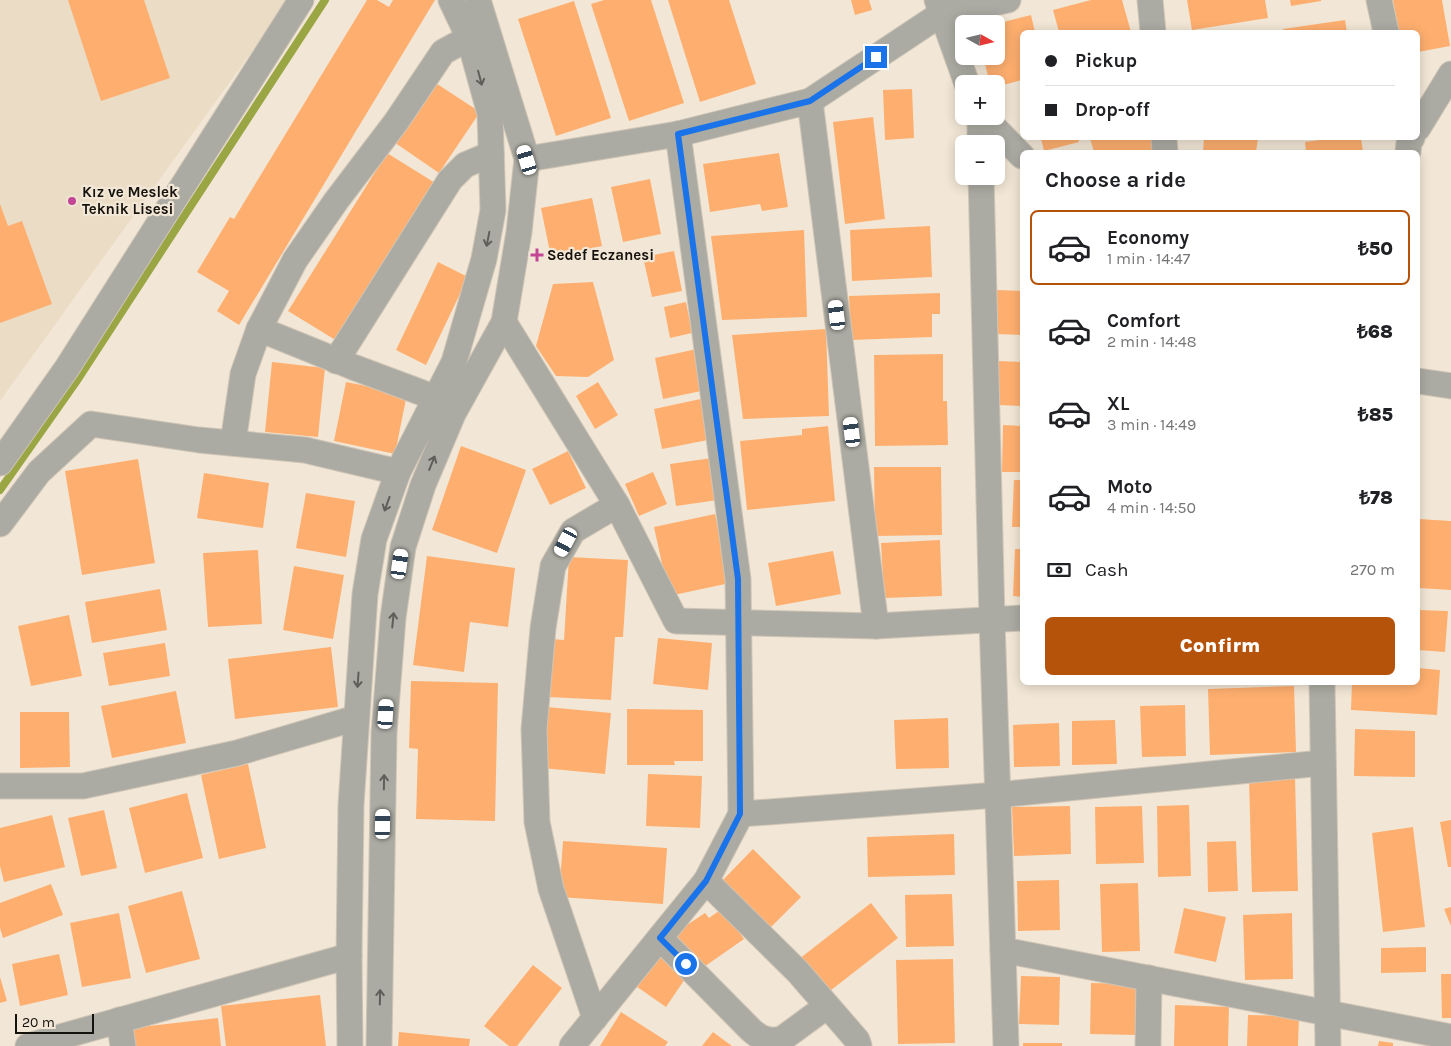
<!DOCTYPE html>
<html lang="en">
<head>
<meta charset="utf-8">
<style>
  body { margin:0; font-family:Karla,sans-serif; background:#f2f2f2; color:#202124; height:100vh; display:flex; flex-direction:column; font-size:19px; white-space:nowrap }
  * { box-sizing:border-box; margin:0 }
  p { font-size:16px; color:#757577 }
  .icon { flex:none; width:28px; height:28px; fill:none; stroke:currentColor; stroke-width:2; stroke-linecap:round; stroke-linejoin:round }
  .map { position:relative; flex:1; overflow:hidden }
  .side { position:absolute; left:1020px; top:150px; width:400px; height:535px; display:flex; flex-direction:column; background:#fff; border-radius:8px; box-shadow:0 2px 12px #0003 }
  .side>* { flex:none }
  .hud { position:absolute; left:1020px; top:30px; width:400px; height:110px; border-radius:8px; box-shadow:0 2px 12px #0003; display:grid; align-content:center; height:110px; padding:0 25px; background:#fff }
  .needle { width:32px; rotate:98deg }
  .buttons { position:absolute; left:955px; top:15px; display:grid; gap:10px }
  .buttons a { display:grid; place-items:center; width:50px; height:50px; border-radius:8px; background:#fff; box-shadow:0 2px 12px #0003; font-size:25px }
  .scale { position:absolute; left:15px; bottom:12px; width:79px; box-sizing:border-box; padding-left:5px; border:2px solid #15110c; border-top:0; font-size:14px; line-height:18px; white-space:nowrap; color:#15110c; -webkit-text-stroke:4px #f2e7d6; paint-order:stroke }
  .end { position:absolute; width:22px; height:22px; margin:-11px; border:6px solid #1a73e8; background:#fff; box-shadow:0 0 0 2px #fff }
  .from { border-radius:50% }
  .car { position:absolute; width:15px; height:30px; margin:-15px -8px; border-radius:6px; box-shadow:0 0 4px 1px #0007; background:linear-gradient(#fff 24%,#345 0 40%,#fff 0 76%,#345 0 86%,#fff 0) }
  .hud b { display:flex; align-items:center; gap:18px; height:48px; font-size:19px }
  .hud b+b { border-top:1px solid #e0e0e0 }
  .hud i { width:12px; height:12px; background:#202124 }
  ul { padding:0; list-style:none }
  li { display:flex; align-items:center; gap:15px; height:75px; margin:0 10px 8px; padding:0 15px; border:2px solid transparent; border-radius:8px }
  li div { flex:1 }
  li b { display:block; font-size:19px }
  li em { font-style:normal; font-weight:800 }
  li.active { border-color:#b45309 }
  li>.icon { width:45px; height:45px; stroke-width:1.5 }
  h2 { padding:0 25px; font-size:22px; line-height:60px }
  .pay { display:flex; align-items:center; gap:12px; height:55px; padding:0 25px; font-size:19px }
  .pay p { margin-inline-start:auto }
  .cta { display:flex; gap:10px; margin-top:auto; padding:10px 25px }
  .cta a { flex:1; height:58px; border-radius:8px; background:#b45309; color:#fff; font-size:20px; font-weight:800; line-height:58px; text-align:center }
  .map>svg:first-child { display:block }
  .built { fill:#ebdcc5 }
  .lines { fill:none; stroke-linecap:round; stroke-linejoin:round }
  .stream { stroke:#9aa543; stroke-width:8 }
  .building { fill:#feaf6f }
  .street-casing { stroke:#cfc5b6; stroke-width:27 }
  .street { stroke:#acaba3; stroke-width:25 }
  .oneway { stroke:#605e58 }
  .route { stroke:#1a73e8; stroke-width:6 }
  .poi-dot { fill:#c24695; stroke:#f2e7d6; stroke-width:2 }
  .labels { text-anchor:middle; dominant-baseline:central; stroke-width:4.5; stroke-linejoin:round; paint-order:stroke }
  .poi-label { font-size:15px; font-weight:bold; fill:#15110c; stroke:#f2e7d6; text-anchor:start }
</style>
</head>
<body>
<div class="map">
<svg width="1451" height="1046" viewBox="0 0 1451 1046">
  <rect width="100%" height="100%" fill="#f2e7d6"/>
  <path class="built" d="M0,0H289L0,401Z"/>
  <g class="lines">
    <path class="stream" d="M0,490L76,382L325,0"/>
  </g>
  <g class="building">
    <path d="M68,0H144L170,78L101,101Z"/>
    <path d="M367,0H377L389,7L393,0H435L239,325L217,311L229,291L197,272L230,217L234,219Z"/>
    <path d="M604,0H651L684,103L629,121L591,4Z"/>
    <path d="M668,0H729L756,84L700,102Z"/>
    <path d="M851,0H869L872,10L855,15Z"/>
    <path d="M1091,0H1122L1131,32H1059L1053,10Z"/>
    <path d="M1187,0H1265L1268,18L1192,30Z"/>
    <path d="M1290,0H1321V1L1291,6Z"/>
    <path d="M1393,0H1442L1450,46L1418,52V32H1399Z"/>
    <path d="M574,1L611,118L556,136L518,19Z"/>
    <path d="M1031,15L1035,32H1022V80L996,87V84H990L983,56H996V24Z"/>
    <path d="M1345,20L1347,32H1284L1283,29Z"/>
    <path d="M431,80L480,112L439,173L391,140Z"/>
    <path d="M912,89L914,138L885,140L883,90Z"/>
    <path d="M873,117L885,219L845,224L833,122Z"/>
    <path d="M1041,138H1078L1079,142L1044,151Z"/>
    <path d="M1090,138H1155L1159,152H1094Z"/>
    <path d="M1204,138H1258L1256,152H1203Z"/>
    <path d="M1335,138H1361L1363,152H1306L1305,142Z"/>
    <path d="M387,153L440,186L342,344L288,311Z"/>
    <path d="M779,153L788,207L762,211L760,204L710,212L703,164Z"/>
    <path d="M650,179L661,234L623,242L611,187Z"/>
    <path d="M592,198L602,246L551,257L541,208Z"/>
    <path d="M0,204L8,226L22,221L52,304L0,323Z"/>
    <path d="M930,226L932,277L852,281L850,230Z"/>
    <path d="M804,230L807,317L722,320L711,236Z"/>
    <path d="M674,251L682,291L652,297L643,257Z"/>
    <path d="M438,262L468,277L426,365L396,350Z"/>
    <path d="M593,282L614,360L588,377L556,376L536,346L553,284Z"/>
    <path d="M996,290L1022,291V335L994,334Z"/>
    <path d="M940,293V314H932V337L851,340L849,296Z"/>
    <path d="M686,302L692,333L670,338L664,307Z"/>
    <path d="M826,329L829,416L743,419L732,335Z"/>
    <path d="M697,349L706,390L663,399L655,358Z"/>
    <path d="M943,354V401H947L948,445L875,446L874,355Z"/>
    <path d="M996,361L1022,362V406L995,405Z"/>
    <path d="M272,362L325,368L318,437L265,432Z"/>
    <path d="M346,382L407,394L395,454L334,441Z"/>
    <path d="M598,382L618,415L595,429L576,396Z"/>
    <path d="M705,398L713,439L662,449L654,409Z"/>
    <path d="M1003,425L1022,426V472H1002Z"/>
    <path d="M828,426L835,501L747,510L740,441L802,435V429Z"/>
    <path d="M461,446L526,470L497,553L432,530Z"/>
    <path d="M568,451L586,488L550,505L532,469Z"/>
    <path d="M719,457L725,499L676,506L670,464Z"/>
    <path d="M138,459L155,563L82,575L65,471Z"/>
    <path d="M874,467H941L942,535L875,536Z"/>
    <path d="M653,472L667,504L639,516L625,484Z"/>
    <path d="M204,473L269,483L263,528L197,518Z"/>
    <path d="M1014,480H1022V527H1012Z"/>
    <path d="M306,493L355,501L346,557L296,548Z"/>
    <path d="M715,514L730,583L669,596L654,527Z"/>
    <path d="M1419,519L1451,521V590L1418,588Z"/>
    <path d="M940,540L942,596L884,598L881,543Z"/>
    <path d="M1015,549H1022V597L1013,596Z"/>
    <path d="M258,550L262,624L208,627L203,553Z"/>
    <path d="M833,551L841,594L776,606L768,563Z"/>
    <path d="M427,556L515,568L508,627L470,622L464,672L413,665Z"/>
    <path d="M569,557L628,560L623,637H615L611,700L548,697L552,639L564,640Z"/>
    <path d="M294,566L344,575L333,639L283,630Z"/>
    <path d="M160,589L167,630L92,643L85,602Z"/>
    <path d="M1418,610L1448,611L1445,652L1418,650Z"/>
    <path d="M69,615L82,676L31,686L18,626Z"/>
    <path d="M658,638L712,643L708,690L653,684Z"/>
    <path d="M165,643L170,676L109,686L103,653Z"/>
    <path d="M331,647L338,707L235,719L228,659Z"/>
    <path d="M1418,668L1440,670L1437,715L1351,710L1352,682H1418Z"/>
    <path d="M411,681L498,683L495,821L416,819L418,749L409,748Z"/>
    <path d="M1294,686L1296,752L1210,755L1208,689Z"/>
    <path d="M176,691L186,743L112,758L101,706Z"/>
    <path d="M1185,705L1186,756L1142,757L1140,706Z"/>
    <path d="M547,707L611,713L605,774L542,768Z"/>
    <path d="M627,709L703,710V761H674L675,765H627Z"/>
    <path d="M20,712H69L70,767L20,768Z"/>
    <path d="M948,718L949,768L896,769L894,720Z"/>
    <path d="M1115,720L1117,764L1072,765V721Z"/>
    <path d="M1059,723L1060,766L1014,767L1013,725Z"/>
    <path d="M1355,729L1415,731V777L1354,776Z"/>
    <path d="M248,764L266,848L219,859L201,775Z"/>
    <path d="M648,774L702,776L700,828L646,826Z"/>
    <path d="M1295,778L1298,891L1252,892L1249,779Z"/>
    <path d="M187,793L203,858L145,873L129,808Z"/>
    <path d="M1189,805L1191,876L1158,877L1157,806Z"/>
    <path d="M1070,806L1071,854L1014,856L1012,807Z"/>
    <path d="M1142,806L1144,863L1096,864L1095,807Z"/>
    <path d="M104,810L117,868L81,876L68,818Z"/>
    <path d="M52,815L65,867L4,882L0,866V828Z"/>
    <path d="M1451,820V867H1448L1440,822Z"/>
    <path d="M1413,827L1425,927L1383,932L1372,833Z"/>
    <path d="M954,834L955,875L868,877L867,837Z"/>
    <path d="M563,841L667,848L663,904L559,897Z"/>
    <path d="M1236,841L1238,891L1208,892L1207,842Z"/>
    <path d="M753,849L801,897L769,929L721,882Z"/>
    <path d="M1059,880L1060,930L1018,931L1017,881Z"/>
    <path d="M1138,883L1140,951L1102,952L1100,884Z"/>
    <path d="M51,884L63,915L3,938L0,928V903Z"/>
    <path d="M182,891L200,959L146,973L128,906Z"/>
    <path d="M952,894L954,946L906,947L905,895Z"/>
    <path d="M871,903L898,938L826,994L799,959Z"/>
    <path d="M1451,907V926L1444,909Z"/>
    <path d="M723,908L744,939L701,969L675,933L705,913L709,918Z"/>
    <path d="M1184,908L1226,917L1216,962L1174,953Z"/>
    <path d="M119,913L131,978L82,987L70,923Z"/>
    <path d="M1292,913L1293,979L1245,980L1243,915Z"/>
    <path d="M1426,947V972L1381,973V948Z"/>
    <path d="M654,953L687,976L666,1007L633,984Z"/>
    <path d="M59,954L68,995L20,1006L12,964Z"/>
    <path d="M953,959L955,1043L898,1044L896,960Z"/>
    <path d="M533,965L562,988L517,1046H509L484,1026Z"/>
    <path d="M1441,974H1451V1018H1442Z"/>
    <path d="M1021,976L1060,977L1059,1025L1019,1024Z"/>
    <path d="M0,977L7,1001L0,1003Z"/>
    <path d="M1091,983L1139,984L1138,1035L1090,1034Z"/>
    <path d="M320,995L326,1046H226L221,1006Z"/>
    <path d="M1175,1005L1229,1007L1228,1046H1174Z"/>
    <path d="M621,1012L668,1042L665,1046H600Z"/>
    <path d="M1248,1015L1299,1016L1298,1046H1247Z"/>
    <path d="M218,1018L221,1046H134L132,1028Z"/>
    <path d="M399,1032L470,1039L469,1046H398Z"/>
    <path d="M713,1032L732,1046H702Z"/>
    <path d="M1379,1041L1393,1043V1046H1378Z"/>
    <rect x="1023" y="1043" width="39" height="3"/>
  </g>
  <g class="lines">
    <defs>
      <g id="street">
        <path d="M937,0L967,84"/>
        <path d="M1150,0L1153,32"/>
        <path d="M1379,0L1386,32"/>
        <path d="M810,101L876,626"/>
        <path d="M980,116V144"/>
        <path d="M983,116L1022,156"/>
        <path d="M1418,128L1451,74"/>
        <path d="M678,134L738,579L741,814"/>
        <path d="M1164,138L1165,152"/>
        <path d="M1408,152L1409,143L1412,138"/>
        <path d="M527,159L678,134L810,101L941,14L1008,0"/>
        <path d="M981,176L992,620L1006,1046"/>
        <path d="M504,322L617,505L676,621L876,626L1022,618"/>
        <path d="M336,361L450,180L465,165L491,154"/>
        <path d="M1418,381L1451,386"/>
        <path d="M436,398L353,367L259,329L295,260L336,201L396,122L443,52L469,38"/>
        <path d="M233,443L243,374L259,329"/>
        <path d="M0,463L67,368L301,0"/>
        <path d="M0,524L39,472L91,424L199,440L305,450L398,472"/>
        <path d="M1322,682L1328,1046"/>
        <path d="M0,786H83L237,753L356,718"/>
        <path d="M706,881L798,972L857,1040L859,1046"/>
        <path d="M660,938L751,1030C761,1039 770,1042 782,1039L827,1006"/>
        <path d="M1003,950L1451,1037"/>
        <path d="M595,1018L551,889L537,822L534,729L543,628L553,566L573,531L617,505"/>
        <path d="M119,1020L123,1046"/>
        <path d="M28,1046L349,956"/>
        <path d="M350,1046L349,956L351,805L365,594L374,539L398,472L454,362L484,259L493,210L490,114L469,38L451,0"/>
        <path d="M379,1046L384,733L393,618L403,547L423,485L453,414L504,322L519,232L527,159L478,0"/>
        <path d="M572,1046L706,881L741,814L997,795L1322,763"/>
        <path d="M1148,1046L1149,978"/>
      </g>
    </defs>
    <use href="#street" class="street-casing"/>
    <use href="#street" class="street"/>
  </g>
  <defs><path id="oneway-shaft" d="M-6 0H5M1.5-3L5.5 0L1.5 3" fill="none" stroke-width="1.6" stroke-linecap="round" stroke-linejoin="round" transform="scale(1.25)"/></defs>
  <g class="oneway">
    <use href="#oneway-shaft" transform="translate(480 78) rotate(75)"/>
    <use href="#oneway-shaft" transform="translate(488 239) rotate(101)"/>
    <use href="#oneway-shaft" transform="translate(432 463) rotate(-68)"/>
    <use href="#oneway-shaft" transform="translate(387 504) rotate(110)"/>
    <use href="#oneway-shaft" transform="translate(393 620) rotate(-84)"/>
    <use href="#oneway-shaft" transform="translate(358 680) rotate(94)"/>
    <use href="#oneway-shaft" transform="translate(384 782) rotate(-89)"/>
    <use href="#oneway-shaft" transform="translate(380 997) rotate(-89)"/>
  </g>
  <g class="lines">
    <path class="route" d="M686,964L660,938L706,881L740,814L738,579L678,134L810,101L876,57"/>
  </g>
  <g class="poi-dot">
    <circle cx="72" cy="201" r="5"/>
    <path d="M534.5 247.5h5v5h5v5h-5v5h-5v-5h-5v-5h5z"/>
  </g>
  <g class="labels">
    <g class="poi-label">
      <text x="82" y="192">Kız ve Meslek<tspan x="82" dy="17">Teknik Lisesi</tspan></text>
      <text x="547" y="255">Sedef Eczanesi</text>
    </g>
  </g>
</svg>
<div class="buttons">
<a><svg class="needle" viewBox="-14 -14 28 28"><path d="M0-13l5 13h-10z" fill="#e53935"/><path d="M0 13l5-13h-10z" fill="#757577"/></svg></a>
<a>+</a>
<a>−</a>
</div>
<div class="scale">20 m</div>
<i class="end from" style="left:686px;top:964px"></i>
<i class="end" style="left:876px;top:57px"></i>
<i class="car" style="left:527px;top:160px;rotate:343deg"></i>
<i class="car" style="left:837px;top:315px;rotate:353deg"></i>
<i class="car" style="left:852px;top:432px;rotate:353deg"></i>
<i class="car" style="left:566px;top:542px;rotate:208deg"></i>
<i class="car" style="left:400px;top:564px;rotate:8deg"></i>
<i class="car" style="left:386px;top:714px;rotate:4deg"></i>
<i class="car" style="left:383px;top:824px;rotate:1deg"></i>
<div class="hud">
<b><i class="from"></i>Pickup</b>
<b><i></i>Drop-off</b>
</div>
<section class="side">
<h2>Choose a ride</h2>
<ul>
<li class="active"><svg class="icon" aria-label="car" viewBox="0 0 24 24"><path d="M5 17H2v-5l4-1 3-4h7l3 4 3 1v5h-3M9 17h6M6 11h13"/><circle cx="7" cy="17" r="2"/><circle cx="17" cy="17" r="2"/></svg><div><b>Economy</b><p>1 min · 14:47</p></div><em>₺50</em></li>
<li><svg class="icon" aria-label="car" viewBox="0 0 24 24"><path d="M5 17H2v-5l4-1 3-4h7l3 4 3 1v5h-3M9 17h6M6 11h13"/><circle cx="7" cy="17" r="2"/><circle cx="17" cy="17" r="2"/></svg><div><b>Comfort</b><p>2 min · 14:48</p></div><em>₺68</em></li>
<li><svg class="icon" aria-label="car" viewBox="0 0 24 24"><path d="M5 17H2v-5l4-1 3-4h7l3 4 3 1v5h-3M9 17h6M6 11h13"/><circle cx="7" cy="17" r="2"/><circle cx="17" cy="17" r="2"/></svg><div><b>XL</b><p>3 min · 14:49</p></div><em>₺85</em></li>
<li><svg class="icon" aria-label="car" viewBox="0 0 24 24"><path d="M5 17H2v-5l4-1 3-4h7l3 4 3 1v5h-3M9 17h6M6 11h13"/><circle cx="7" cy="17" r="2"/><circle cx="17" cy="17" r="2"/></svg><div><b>Moto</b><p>4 min · 14:50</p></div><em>₺78</em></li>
</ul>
<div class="pay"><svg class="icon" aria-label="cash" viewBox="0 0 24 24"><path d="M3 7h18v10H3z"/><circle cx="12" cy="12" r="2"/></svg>Cash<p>270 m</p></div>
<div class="cta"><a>Confirm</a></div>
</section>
</div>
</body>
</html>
